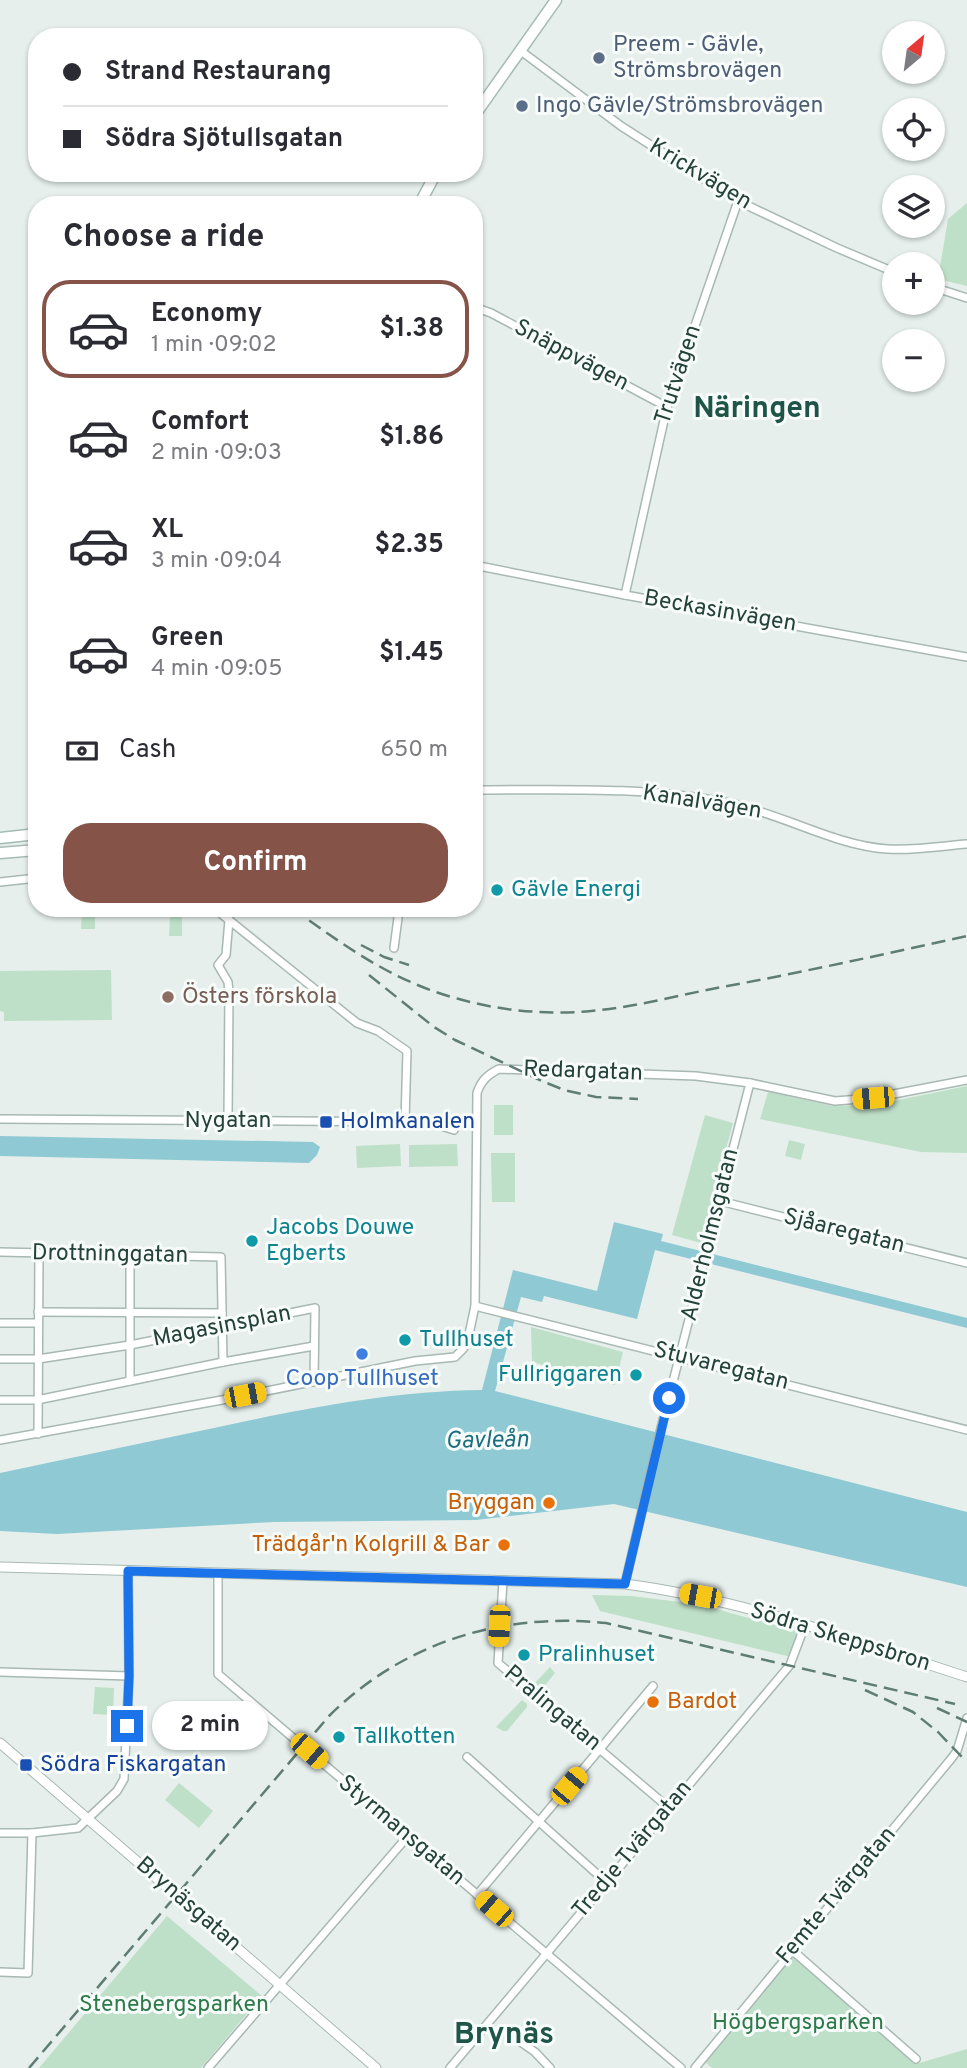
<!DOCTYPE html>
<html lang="en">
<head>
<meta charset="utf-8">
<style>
  body { margin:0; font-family:Overpass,sans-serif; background:#f2f2f3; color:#2b2b33; height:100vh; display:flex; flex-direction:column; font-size:26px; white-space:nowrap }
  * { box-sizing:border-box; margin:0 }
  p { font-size:23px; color:#7c7c81 }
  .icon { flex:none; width:38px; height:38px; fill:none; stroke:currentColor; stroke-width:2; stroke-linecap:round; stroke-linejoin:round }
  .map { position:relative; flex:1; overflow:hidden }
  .sheet { position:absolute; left:28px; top:196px; width:455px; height:721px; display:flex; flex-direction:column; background:#fff; border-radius:28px; box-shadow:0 2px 5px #0004 }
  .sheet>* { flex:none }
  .hud { position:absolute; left:28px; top:28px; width:455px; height:154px; border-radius:28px; box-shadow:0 2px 5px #0004; display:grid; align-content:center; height:154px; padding:0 35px; background:#fff }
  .needle { width:46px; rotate:29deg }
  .tools { position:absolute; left:882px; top:21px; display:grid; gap:14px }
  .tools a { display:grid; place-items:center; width:63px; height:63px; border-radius:50%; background:#fff; box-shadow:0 2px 5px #0004; font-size:35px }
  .end { position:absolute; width:32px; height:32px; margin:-16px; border:9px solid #1a73e8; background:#fff; box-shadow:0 0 0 4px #fff }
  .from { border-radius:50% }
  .bubble { position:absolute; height:49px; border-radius:24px; background:#fff; box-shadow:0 2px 5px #0004; font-size:23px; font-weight:700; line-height:49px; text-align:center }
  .car { position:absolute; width:21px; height:42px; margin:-21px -10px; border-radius:9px; box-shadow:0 0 5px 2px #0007; background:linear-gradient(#f5c518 24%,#345 0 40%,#f5c518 0 76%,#345 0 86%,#f5c518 0) }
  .hud b { display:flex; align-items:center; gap:24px; height:66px; font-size:26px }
  .hud b+b { border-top:2px solid #e1e1e2 }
  .hud i { width:18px; height:18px; background:#2b2b33 }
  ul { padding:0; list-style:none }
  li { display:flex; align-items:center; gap:21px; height:98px; margin:0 14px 10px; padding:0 21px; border:4px solid transparent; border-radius:28px }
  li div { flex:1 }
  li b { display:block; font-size:26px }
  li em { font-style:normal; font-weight:700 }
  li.active { border-color:#855347 }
  li>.icon { width:63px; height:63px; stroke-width:1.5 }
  h2 { padding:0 35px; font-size:32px; line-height:84px }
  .pay { display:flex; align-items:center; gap:18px; height:77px; padding:0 35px; font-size:26px }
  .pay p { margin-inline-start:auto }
  .primary-button { display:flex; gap:14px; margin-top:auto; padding:14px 35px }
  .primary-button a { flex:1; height:80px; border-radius:28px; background:#855347; color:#fff; font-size:28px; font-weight:700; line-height:80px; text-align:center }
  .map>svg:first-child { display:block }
  .green { fill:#bfe0c8 }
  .water { fill:#8ec9d4 }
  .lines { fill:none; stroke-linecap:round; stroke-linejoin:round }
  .minor-casing { stroke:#a8b8b2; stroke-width:10 }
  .tertiary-casing { stroke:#a8b8b2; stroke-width:11 }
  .secondary-casing { stroke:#a4bbb3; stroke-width:13 }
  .minor { stroke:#fff; stroke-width:7 }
  .tertiary { stroke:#fff; stroke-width:9 }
  .secondary { stroke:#fff; stroke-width:10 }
  .rail { stroke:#5f7d75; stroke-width:2.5; stroke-dasharray:14 7; stroke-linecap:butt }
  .route { stroke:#1a73e8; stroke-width:9 }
  .service-dot { fill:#5c6f8a; stroke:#f7fbf9; stroke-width:2.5 }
  .culture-dot { fill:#0f9aa8; stroke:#f7fbf9; stroke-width:2.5 }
  .education-dot { fill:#8d6e63; stroke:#f7fbf9; stroke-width:2.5 }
  .transit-dot { fill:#1a4fb4; stroke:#f7fbf9; stroke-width:2.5 }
  .shop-dot { fill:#3f7fe0; stroke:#f7fbf9; stroke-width:2.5 }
  .food-dot { fill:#e8710a; stroke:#f7fbf9; stroke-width:2.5 }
  .labels { text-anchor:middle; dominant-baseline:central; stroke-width:6; stroke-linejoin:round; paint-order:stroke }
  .service-label { font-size:23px; fill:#4e5e75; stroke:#f7fbf9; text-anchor:start }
  .street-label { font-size:23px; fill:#24423a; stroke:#f7fbf9 }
  .culture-label { font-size:23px; fill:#0d838f; stroke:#f7fbf9; text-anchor:start }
  .education-label { font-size:23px; fill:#785e54; stroke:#f7fbf9; text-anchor:start }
  .transit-label { font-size:23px; fill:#164399; stroke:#f7fbf9; text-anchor:start }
  .shop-label { font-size:23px; fill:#366cbe; stroke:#f7fbf9 }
  .food-label { font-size:23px; fill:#c56008; stroke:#f7fbf9; text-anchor:end }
  .park-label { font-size:23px; fill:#2d7a4b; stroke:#f7fbf9 }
  .water-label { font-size:24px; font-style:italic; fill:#1c6f80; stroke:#f7fbf9 }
  .district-label { font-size:30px; font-weight:bold; fill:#1f5548; stroke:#f7fbf9 }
</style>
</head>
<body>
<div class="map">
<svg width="967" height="2068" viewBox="0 0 967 2068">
  <rect width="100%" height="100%" fill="#e6efeb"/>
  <g class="green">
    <path d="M967,203V286L938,279L948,219Z"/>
    <path d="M82,911H95V929H81Z"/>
    <path d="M170,917H182V936H169Z"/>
    <path d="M111,970L112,1020L4,1021V1012L0,1011V971Z"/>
    <path d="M967,1086V1153L921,1152L760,1119L768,1092L833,1106L874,1105Z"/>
    <rect x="494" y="1105" width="19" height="30"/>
    <path d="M705,1115L733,1123L701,1243L672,1235Z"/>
    <path d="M789,1140L805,1144L801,1160L785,1156Z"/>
    <path d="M400,1144L401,1166L357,1168L356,1146Z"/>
    <path d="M457,1144L458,1166L409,1167V1145Z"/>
    <path d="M491,1153H515V1202H492Z"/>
    <path d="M531,1327L623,1352L615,1385L532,1362Z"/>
    <path d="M592,1595L631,1596L697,1604L798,1631L791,1657L600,1611Z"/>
    <path d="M550,1667L555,1673L542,1689L540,1690L533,1685Z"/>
    <path d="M95,1687L114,1688L113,1715L93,1714Z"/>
    <path d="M522,1700L527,1704V1707L507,1731H503L496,1727Z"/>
    <path d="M179,1783L213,1811L199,1828L165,1800Z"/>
    <path d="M167,1916L262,1996L201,2068H39Z"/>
    <path d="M794,1955L916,2064L967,2049V2068H712L705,2062Z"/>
  </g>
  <g class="water">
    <path d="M0,1136L313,1142L320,1147L317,1155L309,1163L0,1156Z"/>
    <path d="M614,1222L663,1234L661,1241L967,1318V1328L655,1250L637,1319L544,1296L542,1302L521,1297L495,1391L967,1512V1587L614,1504L476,1520L274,1522L57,1534L0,1531V1473C71,1458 142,1443 214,1428C301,1409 392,1391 482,1390L513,1270L597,1291Z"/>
  </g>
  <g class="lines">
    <defs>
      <g id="minor">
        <path d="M521,51L621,126L738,201L837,248L894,272"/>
        <path d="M933,287L967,298"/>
        <path d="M474,307L491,313L667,407"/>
        <path d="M474,565L625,595L967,657"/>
        <path d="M625,595L667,407L738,201"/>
        <path d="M474,790C559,790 646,786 729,803C783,814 833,845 887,849C914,851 941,846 967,844"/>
        <path d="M0,882L37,878"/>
        <path d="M214,908L357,1023L378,1031L407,1051L405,1122"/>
        <path d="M394,948L398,918L397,908"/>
        <path d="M0,1119L429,1122L454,1130"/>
        <path d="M228,1121L229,993L228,982L218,965L226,955L229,920"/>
        <path d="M720,1201L967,1263"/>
        <path d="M0,1252L221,1257L223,1362"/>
        <path d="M130,1254V1381"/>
        <path d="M475,1306L967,1430"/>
        <path d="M38,1312L222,1313"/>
        <path d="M0,1323H38"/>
        <path d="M0,1359H38L130,1345L315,1308L314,1382"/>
        <path d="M0,1400H37L223,1362L314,1346"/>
        <path d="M38,1434L39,1253"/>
        <path d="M0,1440L222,1400L415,1361L455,1357L463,1349L468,1339L475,1306L477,1093C481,1081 487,1075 499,1069L696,1076L750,1083L835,1101L873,1098L967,1080"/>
        <path d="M218,1574V1674L681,2068"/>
        <path d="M503,1581L498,1663L669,1808"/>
        <path d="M625,1584L661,1428L750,1083"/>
        <path d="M0,1672L129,1676"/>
        <path d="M467,1757L606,1882"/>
        <path d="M0,1833H32L78,1828L117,1791L124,1779L129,1676L128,1571"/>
        <path d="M477,1895L653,1686"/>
        <path d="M792,1950L916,2059"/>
        <path d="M0,1972L28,1973L32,1833"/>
        <path d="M512,2036L535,2052L550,2068"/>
        <path d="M208,2068L408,1836"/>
        <path d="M450,2068L790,1665L805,1625"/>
        <path d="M695,2068L951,1759L957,1751L967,1718"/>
      </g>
      <g id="tertiary">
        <path d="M0,1567L625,1584C742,1599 855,1641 967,1677"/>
        <path d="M0,1743L376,2068"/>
      </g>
      <g id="secondary">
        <path d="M474,116L556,0"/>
        <path d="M419,205L436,173"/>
        <path d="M0,838L37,834"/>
        <path d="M0,853L37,850"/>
      </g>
    </defs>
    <use href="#minor" class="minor-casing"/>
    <use href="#tertiary" class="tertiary-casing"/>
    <use href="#secondary" class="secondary-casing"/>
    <use href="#minor" class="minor"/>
    <use href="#tertiary" class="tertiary"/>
    <use href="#secondary" class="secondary"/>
    <g class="rail">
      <path d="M292,908C346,947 394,982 459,999C501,1011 548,1015 591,1011C636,1007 679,995 722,987C804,972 885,954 967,936"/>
      <path d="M361,945L384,957L409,965"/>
      <path d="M369,975L434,1027L455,1040L542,1081L564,1090L596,1097L638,1099"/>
      <path d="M865,1690L913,1712L938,1732L962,1757"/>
      <path d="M937,1708L967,1722"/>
      <path d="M29,2068L329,1716C404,1642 502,1612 606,1623L955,1704"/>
    </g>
  </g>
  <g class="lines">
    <path class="route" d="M127,1726L129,1676L128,1571L625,1584L669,1398"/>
  </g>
  <g class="service-dot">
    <circle cx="599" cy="58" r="7"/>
    <circle cx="522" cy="106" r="7"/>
  </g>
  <g class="culture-dot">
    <circle cx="497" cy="890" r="7"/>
    <circle cx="252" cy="1241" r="7"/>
    <circle cx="405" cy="1340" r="7"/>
    <circle cx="636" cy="1375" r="7"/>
    <circle cx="524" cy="1655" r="7"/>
    <circle cx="339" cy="1737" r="7"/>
  </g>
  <circle class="education-dot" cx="168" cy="997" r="7"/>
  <g class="transit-dot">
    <rect x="319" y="1115" width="14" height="14" rx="3.5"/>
    <rect x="19" y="1758" width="14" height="14" rx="3.5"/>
  </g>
  <circle class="shop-dot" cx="362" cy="1354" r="7"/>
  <g class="food-dot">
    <circle cx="549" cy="1503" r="7"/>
    <circle cx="504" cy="1545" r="7"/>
    <circle cx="653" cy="1702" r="7"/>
  </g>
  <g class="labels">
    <g class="service-label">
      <text x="613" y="45">Preem - Gävle,<tspan x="613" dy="26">Strömsbrovägen</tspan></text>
      <text x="536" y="106">Ingo Gävle/Strömsbrovägen</text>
    </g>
    <g class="street-label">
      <text transform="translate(700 175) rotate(31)">Krickvägen</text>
      <text transform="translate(571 356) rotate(28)">Snäppvägen</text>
      <text transform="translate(679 375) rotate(-72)">Trutvägen</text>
      <text transform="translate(720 612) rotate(10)">Beckasinvägen</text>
      <text transform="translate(702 803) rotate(9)">Kanalvägen</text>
      <text transform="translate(583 1072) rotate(2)">Redargatan</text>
      <text x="228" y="1121">Nygatan</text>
      <text transform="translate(844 1232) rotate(14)">Sjåaregatan</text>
      <text transform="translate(711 1235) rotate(-76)">Alderholmsgatan</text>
      <text transform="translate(110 1255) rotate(1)">Drottninggatan</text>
      <text transform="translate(222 1327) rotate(-11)">Magasinsplan</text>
      <text transform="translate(721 1367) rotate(14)">Stuvaregatan</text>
      <text transform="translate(840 1638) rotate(17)">Södra Skeppsbron</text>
      <text transform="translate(552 1709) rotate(40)">Pralingatan</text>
      <text transform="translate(401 1831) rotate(40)">Styrmansgatan</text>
      <text transform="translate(633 1850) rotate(-50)">Tredje Tvärgatan</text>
      <text transform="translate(837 1896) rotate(-50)">Femte Tvärgatan</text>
      <text transform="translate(188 1905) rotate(41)">Brynäsgatan</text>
    </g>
    <g class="culture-label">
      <text x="511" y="890">Gävle Energi</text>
      <text x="266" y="1228">Jacobs Douwe<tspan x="266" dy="26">Egberts</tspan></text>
      <text x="419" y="1340">Tullhuset</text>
      <text x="622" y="1375" text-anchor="end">Fullriggaren</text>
      <text x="538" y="1655">Pralinhuset</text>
      <text x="353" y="1737">Tallkotten</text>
    </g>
    <g class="education-label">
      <text x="182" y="997">Östers förskola</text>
    </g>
    <g class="transit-label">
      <text x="340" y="1122">Holmkanalen</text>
      <text x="40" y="1765">Södra Fiskargatan</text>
    </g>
    <g class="shop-label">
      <text x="362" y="1379">Coop Tullhuset</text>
    </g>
    <g class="food-label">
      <text x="535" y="1503">Bryggan</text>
      <text x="490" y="1545">Trädgår'n Kolgrill &amp; Bar</text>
      <text x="667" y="1702" text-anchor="start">Bardot</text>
    </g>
    <g class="park-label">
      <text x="174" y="2005">Stenebergsparken</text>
      <text x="798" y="2023">Högbergsparken</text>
    </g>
    <g class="water-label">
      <text transform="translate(487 1441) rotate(-1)">Gavleån</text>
    </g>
    <g class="district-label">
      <text x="757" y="409">Näringen</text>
      <text x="504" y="2035">Brynäs</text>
    </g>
  </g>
</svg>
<div class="tools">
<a><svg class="needle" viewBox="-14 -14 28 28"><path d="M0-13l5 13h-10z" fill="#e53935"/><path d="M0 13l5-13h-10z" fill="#7c7c81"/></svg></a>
<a><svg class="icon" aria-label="locate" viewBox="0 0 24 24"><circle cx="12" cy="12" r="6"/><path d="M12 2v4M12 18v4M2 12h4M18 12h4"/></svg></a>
<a><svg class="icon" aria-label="layers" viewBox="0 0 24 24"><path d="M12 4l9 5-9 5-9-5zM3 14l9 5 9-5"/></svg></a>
<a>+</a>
<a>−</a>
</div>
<i class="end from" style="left:669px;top:1398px"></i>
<i class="end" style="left:127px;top:1726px"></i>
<div class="bubble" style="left:152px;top:1701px;width:116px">2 min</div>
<i class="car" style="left:873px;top:1098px;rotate:265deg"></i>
<i class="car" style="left:245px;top:1395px;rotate:79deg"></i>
<i class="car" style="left:700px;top:1596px;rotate:280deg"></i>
<i class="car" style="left:499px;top:1626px;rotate:183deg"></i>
<i class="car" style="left:309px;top:1751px;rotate:131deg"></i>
<i class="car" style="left:569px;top:1786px;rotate:40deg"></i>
<i class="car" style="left:494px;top:1909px;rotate:311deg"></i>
<div class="hud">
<b><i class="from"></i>Strand Restaurang</b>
<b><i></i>Södra Sjötullsgatan</b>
</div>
<section class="sheet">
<h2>Choose a ride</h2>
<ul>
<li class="active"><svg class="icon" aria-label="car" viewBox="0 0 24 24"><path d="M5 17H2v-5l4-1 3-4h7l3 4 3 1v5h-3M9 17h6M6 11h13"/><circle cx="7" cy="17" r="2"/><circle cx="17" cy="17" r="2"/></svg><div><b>Economy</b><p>1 min · 09:02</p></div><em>$1.38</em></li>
<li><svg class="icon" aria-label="car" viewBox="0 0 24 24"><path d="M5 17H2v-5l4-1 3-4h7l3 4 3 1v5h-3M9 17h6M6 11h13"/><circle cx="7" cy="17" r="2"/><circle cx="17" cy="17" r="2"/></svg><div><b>Comfort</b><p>2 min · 09:03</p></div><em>$1.86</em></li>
<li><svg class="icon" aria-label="car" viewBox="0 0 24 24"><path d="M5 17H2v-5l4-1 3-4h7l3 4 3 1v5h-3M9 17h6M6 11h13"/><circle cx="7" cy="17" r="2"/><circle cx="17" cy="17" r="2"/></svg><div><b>XL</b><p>3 min · 09:04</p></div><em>$2.35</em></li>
<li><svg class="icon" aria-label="car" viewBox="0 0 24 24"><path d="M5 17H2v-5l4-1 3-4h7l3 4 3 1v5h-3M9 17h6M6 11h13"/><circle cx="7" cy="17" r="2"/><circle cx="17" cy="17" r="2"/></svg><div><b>Green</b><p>4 min · 09:05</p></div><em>$1.45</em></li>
</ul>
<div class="pay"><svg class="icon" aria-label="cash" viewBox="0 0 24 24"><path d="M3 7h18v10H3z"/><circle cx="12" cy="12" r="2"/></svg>Cash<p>650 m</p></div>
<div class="primary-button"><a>Confirm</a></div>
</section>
</div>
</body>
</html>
